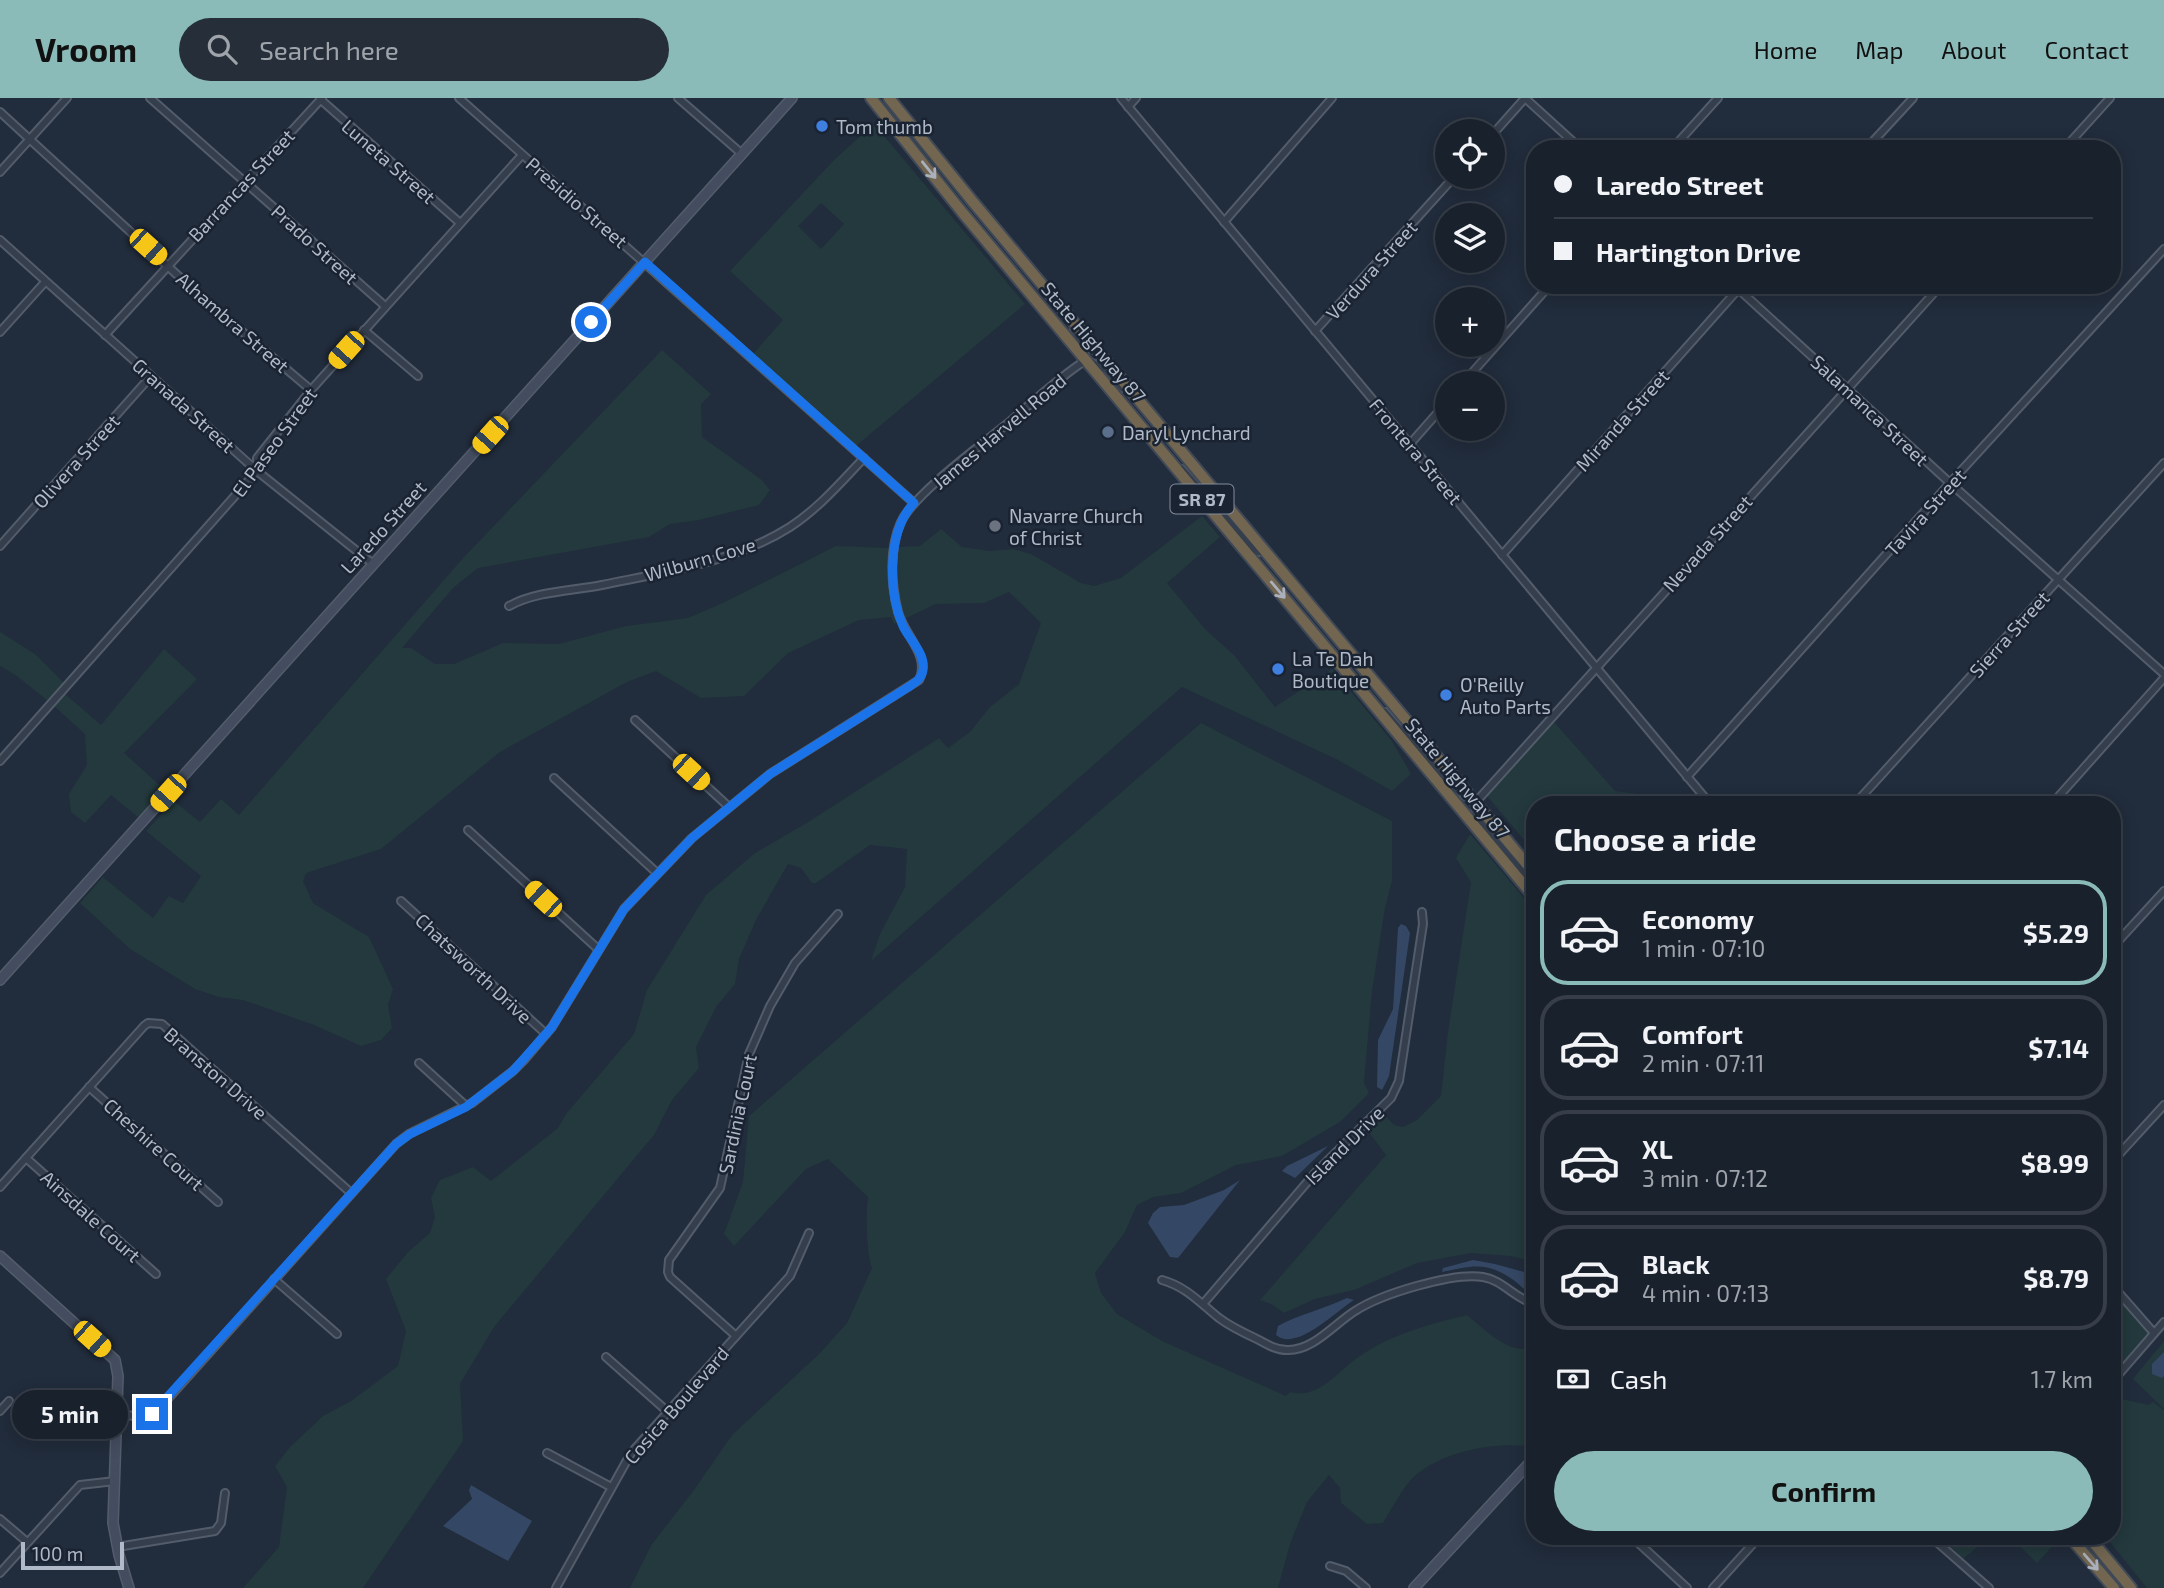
<!DOCTYPE html>
<html lang="en">
<head>
<meta charset="utf-8">
<style>
  body { margin:0; font-family:"Exo 2",sans-serif; background:#262e39; color:#f1f3f6; height:100vh; display:flex; flex-direction:column; font-size:26px; white-space:nowrap }
  * { box-sizing:border-box; margin:0 }
  p { font-size:23px; color:#9fa3aa }
  .icon { flex:none; width:38px; height:38px; fill:none; stroke:currentColor; stroke-width:2; stroke-linecap:round; stroke-linejoin:round }
  .map { position:relative; flex:1; overflow:hidden }
  .side { position:absolute; left:1526px; top:698px; width:595px; height:749px; display:flex; flex-direction:column; background:#19212d; border-radius:28px; box-shadow:0 4px 18px #0003,0 0 0 2px #373e49 }
  .side>* { flex:none }
  .banner { position:absolute; left:1526px; top:42px; width:595px; height:154px; border-radius:28px; box-shadow:0 4px 18px #0003,0 0 0 2px #373e49; display:grid; align-content:center; height:154px; padding:0 28px; background:#19212d }
  .tools { position:absolute; left:1435px; top:21px; display:grid; gap:14px }
  .tools a { display:grid; place-items:center; width:70px; height:70px; border-radius:50%; background:#19212d; box-shadow:0 4px 18px #0003,0 0 0 2px #373e49; font-size:35px }
  .scale { position:absolute; left:21px; bottom:18px; width:103px; box-sizing:border-box; padding-left:7px; border:4px solid #b0b9c8; border-top:0; font-size:19px; line-height:24px; white-space:nowrap; color:#b0b9c8; -webkit-text-stroke:5px #1a2331; paint-order:stroke }
  .end { position:absolute; width:32px; height:32px; margin:-16px; border:9px solid #1a73e8; background:#fff; box-shadow:0 0 0 4px #fff }
  .from { border-radius:50% }
  .bubble { position:absolute; height:49px; border-radius:24px; background:#19212d; box-shadow:0 4px 18px #0003,0 0 0 2px #373e49; font-size:23px; font-weight:700; line-height:49px; text-align:center }
  .car { position:absolute; width:21px; height:42px; margin:-21px -10px; border-radius:9px; box-shadow:0 0 5px 2px #0007; background:linear-gradient(#f5c518 24%,#345 0 40%,#f5c518 0 76%,#345 0 86%,#f5c518 0) }
  .banner b { display:flex; align-items:center; gap:24px; height:66px; font-size:26px }
  .banner b+b { border-top:2px solid #373e49 }
  .banner i { width:18px; height:18px; background:#f1f3f6 }
  ul { padding:0; list-style:none }
  li { display:flex; align-items:center; gap:21px; height:105px; margin:0 14px 10px; padding:0 14px; border:4px solid #373e49; border-radius:28px }
  li div { flex:1 }
  li b { display:block; font-size:26px }
  li em { font-style:normal; font-weight:700 }
  li.on { border-color:#8bbbb9 }
  li>.icon { width:63px; height:63px; stroke-width:1.5 }
  h2 { padding:0 28px; font-size:32px; line-height:84px }
  .pay { display:flex; align-items:center; gap:18px; height:77px; padding:0 28px; font-size:26px }
  .pay p { margin-inline-start:auto }
  .button { display:flex; gap:14px; margin-top:auto; padding:14px 28px }
  .button a { flex:1; height:80px; border-radius:42px; background:#8bbbb9; color:#111; font-size:28px; font-weight:700; line-height:80px; text-align:center }
  header { display:flex; align-items:center; gap:42px; box-sizing:border-box; height:98px; padding:0 35px; background:#8bbbb9; color:#111 }
  header strong { font-size:33px }
  nav { display:flex; gap:38px; margin-inline-start:auto; font-size:24px }
  .search { width:490px; height:63px; background:#262e39; display:flex; align-items:center; gap:18px; box-sizing:border-box; padding:0 24px; border-radius:38px; color:#9fa3aa; font-size:26px }
  .map>svg:first-child { display:block }
  .green { fill:#23393d; fill-rule:evenodd }
  .water { fill:#344764 }
  .lines { fill:none; stroke-linecap:round; stroke-linejoin:round }
  .street-casing { stroke:#535c6a; stroke-width:10 }
  .secondary-casing { stroke:#535c6a; stroke-width:12 }
  .highway-casing { stroke:#404957; stroke-width:14 }
  .street { stroke:#353e4c; stroke-width:6 }
  .secondary { stroke:#434d5f; stroke-width:9 }
  .highway { stroke:#726651; stroke-width:10 }
  .oneway { stroke:#aab1bc }
  .route { stroke:#1a73e8; stroke-width:9 }
  .shop-dot { fill:#3f7fe0; stroke:#1a2331; stroke-width:2.5 }
  .service-dot { fill:#5c6f8a; stroke:#1a2331; stroke-width:2.5 }
  .worship-dot { fill:#6b7280; stroke:#1a2331; stroke-width:2.5 }
  .labels { text-anchor:middle; dominant-baseline:central; stroke-width:5; stroke-linejoin:round; paint-order:stroke }
  .shield { fill:#1a2331; stroke:#838c9b; stroke-width:2 }
  .shield-label { font-size:18px; font-weight:bold; fill:#b0b9c8 }
  .poi-label { font-size:19px; fill:#b0b9c8; stroke:#1a2331; text-anchor:start }
  .street-label { font-size:19px; fill:#b0b9c8; stroke:#1a2331 }
</style>
</head>
<body>
<header>
<strong>Vroom</strong>
<div class="search"><svg class="icon" aria-label="search" viewBox="0 0 24 24"><circle cx="10" cy="10" r="6"/><path d="M15 15l6 6"/></svg>Search here</div>
<nav><a>Home</a><a>Map</a><a>About</a><a>Contact</a></nav>
</header>
<div class="map">
<svg width="2164" height="1490" viewBox="0 0 2164 1490">
  <rect width="100%" height="100%" fill="#212c3c"/>
  <g class="green">
    <path d="M874,26L1025,206L856,348L753,256L783,222L730,173L834,62ZM821,105L844,126L821,151L798,128Z"/>
    <path d="M662,252L711,296L701,306L702,339L762,382L770,392L759,407L699,422L670,426L649,439L478,470L453,490L402,550H411L435,566H454L503,545L559,546L626,528L688,520L725,504L836,448L890,450L892,498L898,524L894,526L891,519L859,522L788,555L744,598L701,600L656,573L627,584L500,654L381,751L306,775L303,783L313,805L369,839L393,891L388,907L392,930L381,942L361,948L314,927L243,902L219,899L195,891L130,851L80,805L103,779L153,820L169,798L183,805L201,778L146,733L174,703L200,724L221,701L239,717L464,459Z"/>
    <path d="M1202,418L1220,439L1167,485L1206,532L1235,558L1275,609L1332,571L1392,643L1411,676L1392,693L1336,661L1182,589L871,863L880,836L905,789L907,751L870,747L816,785H812L801,770L788,766L757,820L739,861L735,886L716,909L696,949L699,970L672,1002L654,1037L494,1229L460,1286L463,1343L363,1490H243L279,1449L287,1389L275,1368L290,1349L323,1318L351,1303L398,1268L406,1233L386,1181L408,1154L430,1135L435,1119L431,1100L440,1082L473,1069L491,1083L558,1030L566,1016L634,936L647,892L706,797L755,755L805,726L939,640L948,650L970,634L990,609L1019,586L1041,525L1009,494L984,505L936,506L904,521L899,499L897,449L920,448L941,431L962,449L990,453L1013,451L1031,456L1081,485L1094,488L1121,480Z"/>
    <path d="M0,534L35,556L64,585L48,603L17,578L0,568Z"/>
    <path d="M164,551L197,581L124,655L165,692L139,720L111,697L85,725L71,714L69,696L87,667L85,636L54,608L65,596L101,627Z"/>
    <path d="M1554,624L1615,693L1637,696L1647,707H1535V755L1487,698Z"/>
    <path d="M1201,625L1392,723V783L1385,810L1372,893L1364,985L1369,995L1340,1024L1282,1058L1236,1067L1181,1095L1153,1099L1137,1107L1125,1134L1095,1175L1101,1195L1117,1216L1162,1243L1286,1298L1290,1294C1319,1302 1337,1273 1360,1258C1392,1236 1430,1226 1467,1217C1487,1233 1508,1257 1535,1250V1349C1498,1343 1447,1352 1417,1376C1405,1385 1392,1411 1383,1425L1367,1426L1341,1405L1340,1390L1329,1377L1307,1404L1290,1446L1278,1490H630L652,1446L694,1392L732,1337L820,1255L847,1225L872,1170C866,1156 866,1115 868,1099L828,1061L806,1071L734,1148L724,1136L743,1084L749,1018Z"/>
    <path d="M1470,736L1535,813V1164L1511,1158L1471,1155L1417,1165L1354,1192L1315,1201L1284,1215L1271,1206L1260,1202L1386,1057L1368,1033L1384,1016L1394,1027L1403,1029L1417,1022L1441,998L1448,934L1471,784L1456,760Z"/>
    <path d="M2112,1192L2149,1235L2112,1278Z"/>
    <path d="M2164,1243V1309L2163,1310L2133,1281Z"/>
    <path d="M2112,1299L2149,1307L2153,1304L2164,1312V1490H2147L2106,1439L2112,1438Z"/>
    <path d="M2057,1438L2059,1441L2037,1465L2010,1439Z"/>
    <path d="M1941,1439H1989L1963,1461Z"/>
  </g>
  <g class="water">
    <path d="M1401,826L1406,828L1410,835L1389,978L1382,992L1377,989L1378,942L1393,911L1398,830Z"/>
    <path d="M1328,1048L1295,1080L1282,1073L1287,1068Z"/>
    <path d="M1240,1082L1178,1160L1170,1159L1148,1125L1153,1115L1160,1109L1184,1107L1224,1092Z"/>
    <path d="M1473,1162L1495,1166L1535,1177V1195C1525,1195 1520,1186 1512,1181C1486,1163 1471,1168 1442,1174L1443,1170Z"/>
    <path d="M1347,1200L1354,1202C1335,1214 1296,1254 1276,1237L1278,1228C1300,1216 1324,1211 1347,1200Z"/>
    <path d="M2164,1254V1278L2162,1280L2152,1276V1266Z"/>
    <path d="M471,1387L532,1423L508,1463L443,1428L472,1401L469,1392Z"/>
  </g>
  <g class="lines">
    <defs>
      <g id="street">
        <path d="M150,0L385,208"/>
        <path d="M459,0L914,405"/>
        <path d="M678,0L742,56"/>
        <path d="M1121,0L1711,707"/>
        <path d="M320,1L460,125"/>
        <path d="M1128,9L1136,0"/>
        <path d="M0,14L198,196L311,292"/>
        <path d="M1493,36L1525,0L1581,51"/>
        <path d="M1672,51L1718,0"/>
        <path d="M1866,51L1913,0"/>
        <path d="M2064,51L2110,0"/>
        <path d="M0,74L67,0"/>
        <path d="M1224,124L1332,0"/>
        <path d="M0,142L257,373L373,466"/>
        <path d="M1734,187L1950,385L2164,576"/>
        <path d="M364,232L418,278"/>
        <path d="M1074,232L1081,243L1085,257"/>
        <path d="M1315,233L1454,79"/>
        <path d="M0,234L45,184"/>
        <path d="M105,237L322,0"/>
        <path d="M1088,263L1107,272L1122,290"/>
        <path d="M1463,285L1550,187"/>
        <path d="M1410,346L1447,304"/>
        <path d="M1182,371L1253,451L1258,454H1266"/>
        <path d="M0,448L151,278"/>
        <path d="M1502,457L1742,187"/>
        <path d="M509,508C537,493 571,493 602,487C665,474 735,464 790,429C819,410 841,384 864,360"/>
        <path d="M1385,614L1448,686L1467,699"/>
        <path d="M635,622L729,709"/>
        <path d="M0,663L257,373V360L311,292L522,57"/>
        <path d="M1687,679L1950,385L2164,151"/>
        <path d="M554,680L657,775"/>
        <path d="M1475,705L1941,187"/>
        <path d="M1475,706L1476,720L1535,789"/>
        <path d="M1854,707L2164,365"/>
        <path d="M2051,707L2164,580"/>
        <path d="M468,732L598,851"/>
        <path d="M401,803L546,936"/>
        <path d="M2112,850L2164,793"/>
        <path d="M419,965L466,1008"/>
        <path d="M89,989L218,1104"/>
        <path d="M26,1060L156,1176"/>
        <path d="M2112,1064L2164,1007"/>
        <path d="M0,1089L144,928L148,925L162,926L351,1095"/>
        <path d="M274,1181L337,1236"/>
        <path d="M1162,1182C1187,1189 1200,1205 1219,1220C1231,1229 1244,1235 1257,1241C1266,1246 1276,1252 1287,1252C1313,1253 1334,1226 1355,1213C1381,1196 1453,1174 1483,1179C1503,1182 1515,1201 1535,1206"/>
        <path d="M2112,1187L2154,1235"/>
        <path d="M1203,1206L1315,1075L1391,1000L1399,983L1423,826L1422,814"/>
        <path d="M736,1238L670,1179L668,1174L669,1162L720,1090L749,956L770,908L795,865L838,816"/>
        <path d="M606,1259L668,1314"/>
        <path d="M2112,1284L2164,1224"/>
        <path d="M0,1313L9,1303"/>
        <path d="M116,1316L144,1319L157,1313L396,1046L409,1036L472,1005L513,973L524,962L552,929L624,811L692,740L770,676L919,582C931,558 904,537 898,514C891,486 889,450 901,424C914,396 980,348 1007,326C1033,304 1058,280 1086,262"/>
        <path d="M547,1355L611,1389"/>
        <path d="M0,1421L27,1444"/>
        <path d="M1631,1438L1687,1490"/>
        <path d="M1930,1438L1989,1490"/>
        <path d="M117,1449L215,1433L221,1425L225,1395"/>
        <path d="M1330,1468L1346,1473L1366,1490"/>
        <path d="M0,1475L80,1387L115,1383"/>
        <path d="M556,1490L631,1355L790,1178L809,1135"/>
        <path d="M1713,1490L1760,1438"/>
      </g>
      <g id="secondary">
        <path d="M0,882L792,0"/>
        <path d="M0,1158L115,1262L118,1278L113,1425L119,1457L129,1490"/>
        <path d="M1414,1490L1535,1359"/>
      </g>
      <g id="highway">
        <path d="M871,0L962,114L1535,800"/>
        <path d="M889,0L973,104L1535,776"/>
        <path d="M2069,1438L2114,1490"/>
        <path d="M2088,1438L2131,1490"/>
      </g>
    </defs>
    <use href="#street" class="street-casing"/>
    <use href="#secondary" class="secondary-casing"/>
    <use href="#highway" class="highway-casing"/>
    <use href="#street" class="street"/>
    <use href="#secondary" class="secondary"/>
    <use href="#highway" class="highway"/>
  </g>
  <defs><path id="oneway-shaft" d="M-6 0H5M1.5-3L5.5 0L1.5 3" fill="none" stroke-width="1.6" stroke-linecap="round" stroke-linejoin="round" transform="scale(1.75)"/></defs>
  <g class="oneway">
    <use href="#oneway-shaft" transform="translate(929 72) rotate(51)"/>
    <use href="#oneway-shaft" transform="translate(1278 492) rotate(50)"/>
    <use href="#oneway-shaft" transform="translate(2091 1464) rotate(49)"/>
  </g>
  <g class="lines">
    <path class="route" d="M152,1316L396,1046L410,1036L466,1009L513,973L552,929L624,811L692,740L770,676L910,588C916,584 922,580 923,572C926,556 909,541 903,528C888,494 887,433 914,405L645,164L591,224"/>
  </g>
  <g class="shop-dot">
    <circle cx="822" cy="28" r="7"/>
    <circle cx="1278" cy="571" r="7"/>
    <circle cx="1446" cy="597" r="7"/>
  </g>
  <circle class="service-dot" cx="1108" cy="334" r="7"/>
  <circle class="worship-dot" cx="995" cy="428" r="7"/>
  <g class="labels">
    <rect class="shield" x="1170.5" y="386.5" width="63" height="29" rx="5"/>
    <g class="shield-label">
      <text x="1202" y="401">SR 87</text>
    </g>
    <g class="poi-label">
      <text x="836" y="28">Tom thumb</text>
      <text x="1122" y="334">Daryl Lynchard</text>
      <text x="1009" y="417">Navarre Church<tspan x="1009" dy="22">of Christ</tspan></text>
      <text x="1292" y="560">La Te Dah<tspan x="1292" dy="22">Boutique</tspan></text>
      <text x="1460" y="586">O'Reilly<tspan x="1460" dy="22">Auto Parts</tspan></text>
    </g>
    <g class="street-label">
      <text transform="translate(389 63) rotate(41)">Luneta Street</text>
      <text transform="translate(241 87) rotate(-47)">Barrancas Street</text>
      <text transform="translate(577 104) rotate(41)">Presidio Street</text>
      <text transform="translate(315 146) rotate(42)">Prado Street</text>
      <text transform="translate(1371 172) rotate(-48)">Verdura Street</text>
      <text transform="translate(233 224) rotate(41)">Alhambra Street</text>
      <text transform="translate(1094 244) rotate(50)">State Highway 87</text>
      <text transform="translate(184 307) rotate(42)">Granada Street</text>
      <text transform="translate(1870 312) rotate(43)">Salamanca Street</text>
      <text transform="translate(1622 322) rotate(-48)">Miranda Street</text>
      <text transform="translate(999 333) rotate(-40)">James Harvell Road</text>
      <text transform="translate(274 344) rotate(-54)">El Paseo Street</text>
      <text transform="translate(1416 353) rotate(50)">Frontera Street</text>
      <text transform="translate(76 363) rotate(-48)">Olivera Street</text>
      <text transform="translate(1925 414) rotate(-48)">Tavira Street</text>
      <text transform="translate(383 429) rotate(-48)">Laredo Street</text>
      <text transform="translate(1707 445) rotate(-48)">Nevada Street</text>
      <text transform="translate(700 461) rotate(-16)">Wilburn Cove</text>
      <text transform="translate(2009 536) rotate(-48)">Sierra Street</text>
      <text transform="translate(1458 680) rotate(50)">State Highway 87</text>
      <text transform="translate(474 870) rotate(43)">Chatsworth Drive</text>
      <text transform="translate(216 975) rotate(41)">Branston Drive</text>
      <text transform="translate(737 1016) rotate(-78)">Sardinia Court</text>
      <text transform="translate(154 1046) rotate(42)">Cheshire Court</text>
      <text transform="translate(1344 1047) rotate(-45)">Island Drive</text>
      <text transform="translate(91 1118) rotate(42)">Ainsdale Court</text>
      <text transform="translate(676 1307) rotate(-49)">Cosica Boulevard</text>
    </g>
  </g>
</svg>
<div class="tools">
<a><svg class="icon" aria-label="locate" viewBox="0 0 24 24"><circle cx="12" cy="12" r="6"/><path d="M12 2v4M12 18v4M2 12h4M18 12h4"/></svg></a>
<a><svg class="icon" aria-label="layers" viewBox="0 0 24 24"><path d="M12 4l9 5-9 5-9-5zM3 14l9 5 9-5"/></svg></a>
<a>+</a>
<a>−</a>
</div>
<div class="scale">100 m</div>
<i class="end from" style="left:591px;top:224px"></i>
<i class="end" style="left:152px;top:1316px"></i>
<div class="bubble" style="left:12px;top:1292px;width:116px">5 min</div>
<i class="car" style="left:148px;top:149px;rotate:132deg"></i>
<i class="car" style="left:346px;top:252px;rotate:222deg"></i>
<i class="car" style="left:490px;top:337px;rotate:222deg"></i>
<i class="car" style="left:691px;top:674px;rotate:133deg"></i>
<i class="car" style="left:168px;top:695px;rotate:222deg"></i>
<i class="car" style="left:543px;top:801px;rotate:313deg"></i>
<i class="car" style="left:92px;top:1241px;rotate:132deg"></i>
<div class="banner">
<b><i class="from"></i>Laredo Street</b>
<b><i></i>Hartington Drive</b>
</div>
<section class="side">
<h2>Choose a ride</h2>
<ul>
<li class="on"><svg class="icon" aria-label="car" viewBox="0 0 24 24"><path d="M5 17H2v-5l4-1 3-4h7l3 4 3 1v5h-3M9 17h6M6 11h13"/><circle cx="7" cy="17" r="2"/><circle cx="17" cy="17" r="2"/></svg><div><b>Economy</b><p>1 min · 07:10</p></div><em>$5.29</em></li>
<li><svg class="icon" aria-label="car" viewBox="0 0 24 24"><path d="M5 17H2v-5l4-1 3-4h7l3 4 3 1v5h-3M9 17h6M6 11h13"/><circle cx="7" cy="17" r="2"/><circle cx="17" cy="17" r="2"/></svg><div><b>Comfort</b><p>2 min · 07:11</p></div><em>$7.14</em></li>
<li><svg class="icon" aria-label="car" viewBox="0 0 24 24"><path d="M5 17H2v-5l4-1 3-4h7l3 4 3 1v5h-3M9 17h6M6 11h13"/><circle cx="7" cy="17" r="2"/><circle cx="17" cy="17" r="2"/></svg><div><b>XL</b><p>3 min · 07:12</p></div><em>$8.99</em></li>
<li><svg class="icon" aria-label="car" viewBox="0 0 24 24"><path d="M5 17H2v-5l4-1 3-4h7l3 4 3 1v5h-3M9 17h6M6 11h13"/><circle cx="7" cy="17" r="2"/><circle cx="17" cy="17" r="2"/></svg><div><b>Black</b><p>4 min · 07:13</p></div><em>$8.79</em></li>
</ul>
<div class="pay"><svg class="icon" aria-label="cash" viewBox="0 0 24 24"><path d="M3 7h18v10H3z"/><circle cx="12" cy="12" r="2"/></svg>Cash<p>1.7 km</p></div>
<div class="button"><a>Confirm</a></div>
</section>
</div>
</body>
</html>
